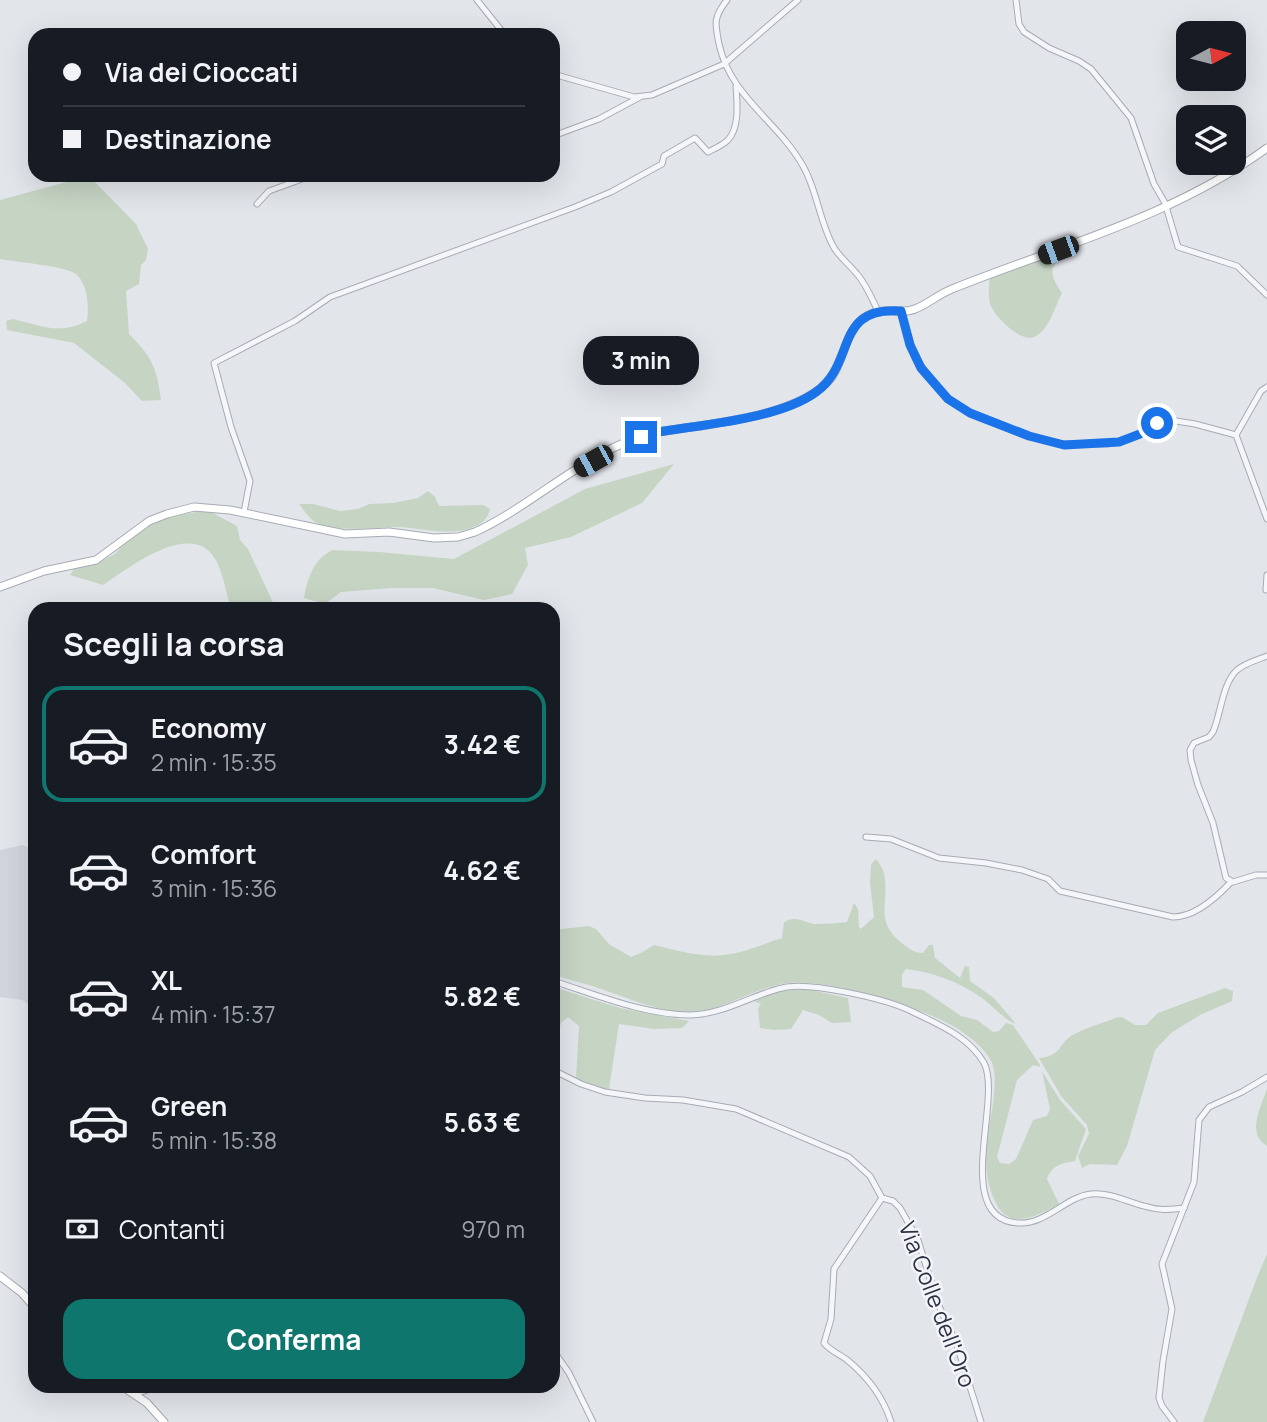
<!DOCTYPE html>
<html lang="it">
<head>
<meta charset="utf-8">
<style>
  body { margin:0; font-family:Manrope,sans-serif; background:#242831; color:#f1f3f6; height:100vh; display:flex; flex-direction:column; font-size:26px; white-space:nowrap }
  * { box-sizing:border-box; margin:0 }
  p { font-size:23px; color:#9ea1a6 }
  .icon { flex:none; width:38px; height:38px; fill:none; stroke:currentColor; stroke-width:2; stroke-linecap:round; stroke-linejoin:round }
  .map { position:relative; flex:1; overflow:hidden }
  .details { position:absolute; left:28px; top:602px; width:532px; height:791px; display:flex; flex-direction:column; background:#171b24; border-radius:21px; box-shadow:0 7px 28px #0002 }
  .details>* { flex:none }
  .top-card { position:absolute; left:28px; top:28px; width:532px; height:154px; border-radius:21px; box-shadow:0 7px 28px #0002; display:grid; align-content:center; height:154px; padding:0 35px; background:#171b24 }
  .needle { width:46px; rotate:83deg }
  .buttons { position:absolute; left:1176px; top:21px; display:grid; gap:14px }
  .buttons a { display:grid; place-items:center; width:70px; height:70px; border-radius:14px; background:#171b24; box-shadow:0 7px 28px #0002; font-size:35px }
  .end { position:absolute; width:32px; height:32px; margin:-16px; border:9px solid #1a73e8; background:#fff; box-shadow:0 0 0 4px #fff }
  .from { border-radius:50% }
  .bubble { position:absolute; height:49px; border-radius:21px; background:#171b24; box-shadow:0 7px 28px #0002; font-size:23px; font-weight:700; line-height:49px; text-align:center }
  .car { position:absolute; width:21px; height:42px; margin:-21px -10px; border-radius:9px; box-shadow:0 0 5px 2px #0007; background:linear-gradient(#222 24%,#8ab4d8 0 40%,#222 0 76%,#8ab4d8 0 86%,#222 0) }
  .top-card b { display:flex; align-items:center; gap:24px; height:66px; font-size:26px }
  .top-card b+b { border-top:2px solid #363941 }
  .top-card i { width:18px; height:18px; background:#f1f3f6 }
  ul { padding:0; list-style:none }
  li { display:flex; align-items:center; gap:21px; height:116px; margin:0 14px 10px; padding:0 21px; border:4px solid transparent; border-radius:21px }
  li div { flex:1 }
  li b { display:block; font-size:26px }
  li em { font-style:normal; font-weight:700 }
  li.selected { border-color:#0f766e }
  li>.icon { width:63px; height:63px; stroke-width:1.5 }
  h2 { padding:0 35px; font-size:32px; line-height:84px }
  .pay { display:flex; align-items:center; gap:18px; height:77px; padding:0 35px; font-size:26px }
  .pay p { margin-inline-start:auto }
  .cta { display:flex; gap:14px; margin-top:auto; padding:14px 35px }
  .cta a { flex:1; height:80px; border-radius:21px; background:#0f766e; color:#fff; font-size:28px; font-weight:700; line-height:80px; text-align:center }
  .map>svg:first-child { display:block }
  .built { fill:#d1d4dc }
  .green { fill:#c6d4c4 }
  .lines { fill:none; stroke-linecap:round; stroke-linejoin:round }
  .street-casing { stroke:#a7abb4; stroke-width:7 }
  .secondary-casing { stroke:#a7abb4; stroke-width:9 }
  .street { stroke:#f5f6f9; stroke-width:5 }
  .secondary { stroke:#fff; stroke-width:7 }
  .route { stroke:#1a73e8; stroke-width:9 }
  .labels { text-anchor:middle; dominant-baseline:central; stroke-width:5; stroke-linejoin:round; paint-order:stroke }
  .street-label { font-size:23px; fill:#2b3142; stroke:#f2f4f8 }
</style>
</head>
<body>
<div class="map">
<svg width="1267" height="1422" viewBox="0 0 1267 1422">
  <rect width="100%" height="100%" fill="#e2e5ea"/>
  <path class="built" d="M23,845L35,851V1008L22,1000L0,997V850Z"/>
  <g class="green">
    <path d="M89,176L136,224L148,249L146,260L141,265L139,284L126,291L129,334C152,357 157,368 161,400L142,401L125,383L74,343L7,330L6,321L13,319C42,326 59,335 87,321C89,306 88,285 76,274C66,266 15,262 0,259V200Z"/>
    <path d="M1080,245C1062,263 1039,260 1062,293C1055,306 1050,328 1036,336C1023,345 995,318 990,304C988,295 989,286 990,276Z"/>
    <path d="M674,464L642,503L571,537L525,548L528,565L512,594L484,600L433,588H391L341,592L325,604L304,598C308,578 312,561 332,550L379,552L454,559L585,489Z"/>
    <path d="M428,491L435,497L439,506L483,505L490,509C489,515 484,522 478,525C453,538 423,528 398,527C372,527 342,533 317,523C310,520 304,510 299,504H313L340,511L358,509L369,504L393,503L418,498Z"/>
    <path d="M207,510L237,526L240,540L248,549L276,609H231C226,593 223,571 214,557C189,520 127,569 103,585L70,575L74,569L93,565L115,554L139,528L158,519Z"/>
    <path d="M876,859C879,863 883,869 884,874C890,903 873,921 903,944C910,949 914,953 923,953L929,945H933L935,958L960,978L965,966L969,967L970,981L994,998L1016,1024C1003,1019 994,1007 982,998C960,982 932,972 906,969L902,974V987L923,990L961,1016L977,1020L993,1032L999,1031L1006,1023L1013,1025L1040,1065V1067L1033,1065L1017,1080L997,1157L1000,1163L1009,1164L1016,1159L1033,1120L1047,1116L1050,1109L1042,1071L1060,1100L1086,1129L1075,1161C1062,1163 1052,1165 1047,1179L1059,1204C1042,1213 1013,1231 998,1207C979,1174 987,1140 993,1104C994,1091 997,1076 992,1063C986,1049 970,1037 958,1029C923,1007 822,975 781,984C748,991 720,1013 685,1012C657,1011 630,999 604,990C587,984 570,980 553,975V930L589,926L596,929L609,944L631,957L641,953L654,945C676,950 702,958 724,955C744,953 763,944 782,938L784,922C797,914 805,924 817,924C827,924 837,923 847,922L854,903L858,909L859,927L861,929L874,917L870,883L871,864Z"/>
    <path d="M553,987L620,1008L689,1021L682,1028L654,1029L619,1024L609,1089L599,1088L576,1078L579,1026L568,1017L561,1023L553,1052Z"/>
    <path d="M1225,988L1233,991L1232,1001L1200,1015L1171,1033L1155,1050L1127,1146L1117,1165L1090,1164L1082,1168L1078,1156L1089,1134L1087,1125L1061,1096L1039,1058C1060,1057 1059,1044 1071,1036C1084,1028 1101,1024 1115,1018L1122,1017L1135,1025H1146L1158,1013Z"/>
    <path d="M791,990H811L848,998L851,1022L832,1023L819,1015L803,1010L791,1029L774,1030L760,1028L758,1008L761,1004L753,1001L776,992Z"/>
    <path d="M1267,1089V1146C1246,1133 1261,1107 1267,1089Z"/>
    <path d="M1267,1254V1422H1203L1258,1275Z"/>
  </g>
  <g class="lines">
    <defs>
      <g id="street">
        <path d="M477,0L505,35"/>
        <path d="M727,0C713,18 715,23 719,44C731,98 777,120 803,166C817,190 819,220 833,246C839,257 849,264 857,274C866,284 872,299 878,311"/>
        <path d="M1016,0L1019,24L1024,32L1049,48L1079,61L1091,69L1131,118L1154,184L1165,203L1178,247L1237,266L1267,295"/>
        <path d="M553,74L634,97L652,95L724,64L798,0"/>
        <path d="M553,136L599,119L640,97"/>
        <path d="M257,204L269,191L313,175"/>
        <path d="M901,311L915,358L945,396L970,413L1022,434L1061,444H1108L1128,439L1157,423L1170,420L1195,424L1236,435L1267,519"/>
        <path d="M1236,435L1261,391L1267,387"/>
        <path d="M244,512L250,481L231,427L214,363L295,321L330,297L575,207L611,192L662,164L664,156L695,138L708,152C714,149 723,145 728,140C740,127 737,102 736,86"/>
        <path d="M1266,590L1267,575"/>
        <path d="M1267,656C1257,660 1245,663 1237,670C1222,684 1221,714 1213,732L1209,737L1194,743L1190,750L1191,760L1198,785L1213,823L1226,878L1233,882L1256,875H1267"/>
        <path d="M866,837L891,839L939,858L986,863L1022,870L1048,879L1060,891L1173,917C1195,917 1217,897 1231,882"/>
        <path d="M553,981C597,995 645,1015 691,1015C724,1014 752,995 782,988C809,981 886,999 911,1011C937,1024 969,1036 984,1063C1003,1099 951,1219 1018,1223C1046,1225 1065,1197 1091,1194C1111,1192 1129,1203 1148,1207C1160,1211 1172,1209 1184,1208"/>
        <path d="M553,1070L581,1084L605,1092L645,1098L683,1100L736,1109L849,1157L870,1176L882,1198L834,1269L831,1319L824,1343C829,1350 839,1354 846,1359C867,1376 883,1396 891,1422"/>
        <path d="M882,1198L893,1201L900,1208L918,1240L938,1304L957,1345L981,1422"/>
        <path d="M553,1350L569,1373L593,1422"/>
        <path d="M136,1394L158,1386"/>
        <path d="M1174,1422L1162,1406L1159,1398L1163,1361L1172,1309L1162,1264L1194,1182L1199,1120L1209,1107L1242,1092L1267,1077"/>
      </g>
      <g id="secondary">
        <path d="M0,587L44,571L96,560L149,521L167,514L194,507L230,510L345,534L389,532L434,538L458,537L475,532C536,504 589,448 656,432C703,425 801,417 831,378C847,357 844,324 873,313C886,307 901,315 915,309C928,304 939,294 952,289C1059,246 1173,217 1267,148"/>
        <path d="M0,1276L22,1293L35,1308"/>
        <path d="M122,1386L147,1403L164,1422"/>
      </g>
    </defs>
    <use href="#street" class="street-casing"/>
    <use href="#secondary" class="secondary-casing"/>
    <use href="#street" class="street"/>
    <use href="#secondary" class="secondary"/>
  </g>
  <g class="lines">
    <path class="route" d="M641,437C653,432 665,431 678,429C719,423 783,416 816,392C857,363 833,306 901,311L910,345L921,368L948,399L970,413L1029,436L1064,445L1119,442L1140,434L1157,423"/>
  </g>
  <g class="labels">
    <g class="street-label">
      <text transform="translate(938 1304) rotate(69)">Via Colle dell'Oro</text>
    </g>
  </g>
</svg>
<div class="buttons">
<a><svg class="needle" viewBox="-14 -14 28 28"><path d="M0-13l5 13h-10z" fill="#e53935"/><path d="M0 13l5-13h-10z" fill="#9ea1a6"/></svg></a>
<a><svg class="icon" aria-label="layers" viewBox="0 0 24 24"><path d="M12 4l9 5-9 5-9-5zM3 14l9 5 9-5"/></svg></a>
</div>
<i class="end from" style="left:1157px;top:423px"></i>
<i class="end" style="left:641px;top:437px"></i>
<div class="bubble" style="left:583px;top:336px;width:116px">3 min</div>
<i class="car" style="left:1058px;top:250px;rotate:250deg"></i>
<i class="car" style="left:593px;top:461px;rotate:241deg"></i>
<div class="top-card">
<b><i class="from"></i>Via dei Cioccati</b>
<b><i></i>Destinazione</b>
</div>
<section class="details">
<h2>Scegli la corsa</h2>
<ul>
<li class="selected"><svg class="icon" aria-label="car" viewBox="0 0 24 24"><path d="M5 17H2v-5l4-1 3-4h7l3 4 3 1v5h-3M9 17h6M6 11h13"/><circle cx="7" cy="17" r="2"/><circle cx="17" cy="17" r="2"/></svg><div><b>Economy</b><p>2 min · 15:35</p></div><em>3.42 €</em></li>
<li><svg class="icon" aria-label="car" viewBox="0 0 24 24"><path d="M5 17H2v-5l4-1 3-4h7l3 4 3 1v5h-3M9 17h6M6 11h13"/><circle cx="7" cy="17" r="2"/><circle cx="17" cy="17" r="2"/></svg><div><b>Comfort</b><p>3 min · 15:36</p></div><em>4.62 €</em></li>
<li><svg class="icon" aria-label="car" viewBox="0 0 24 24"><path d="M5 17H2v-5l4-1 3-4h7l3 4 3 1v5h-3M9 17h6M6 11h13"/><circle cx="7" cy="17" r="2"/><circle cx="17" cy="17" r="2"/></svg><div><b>XL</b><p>4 min · 15:37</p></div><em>5.82 €</em></li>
<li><svg class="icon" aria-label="car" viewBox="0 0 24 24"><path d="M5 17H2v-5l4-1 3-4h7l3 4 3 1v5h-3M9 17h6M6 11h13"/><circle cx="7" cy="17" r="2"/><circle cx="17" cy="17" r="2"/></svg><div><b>Green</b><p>5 min · 15:38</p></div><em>5.63 €</em></li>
</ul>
<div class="pay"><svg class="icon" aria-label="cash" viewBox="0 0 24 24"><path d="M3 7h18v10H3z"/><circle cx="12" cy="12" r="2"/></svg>Contanti<p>970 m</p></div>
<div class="cta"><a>Conferma</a></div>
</section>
</div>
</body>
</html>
